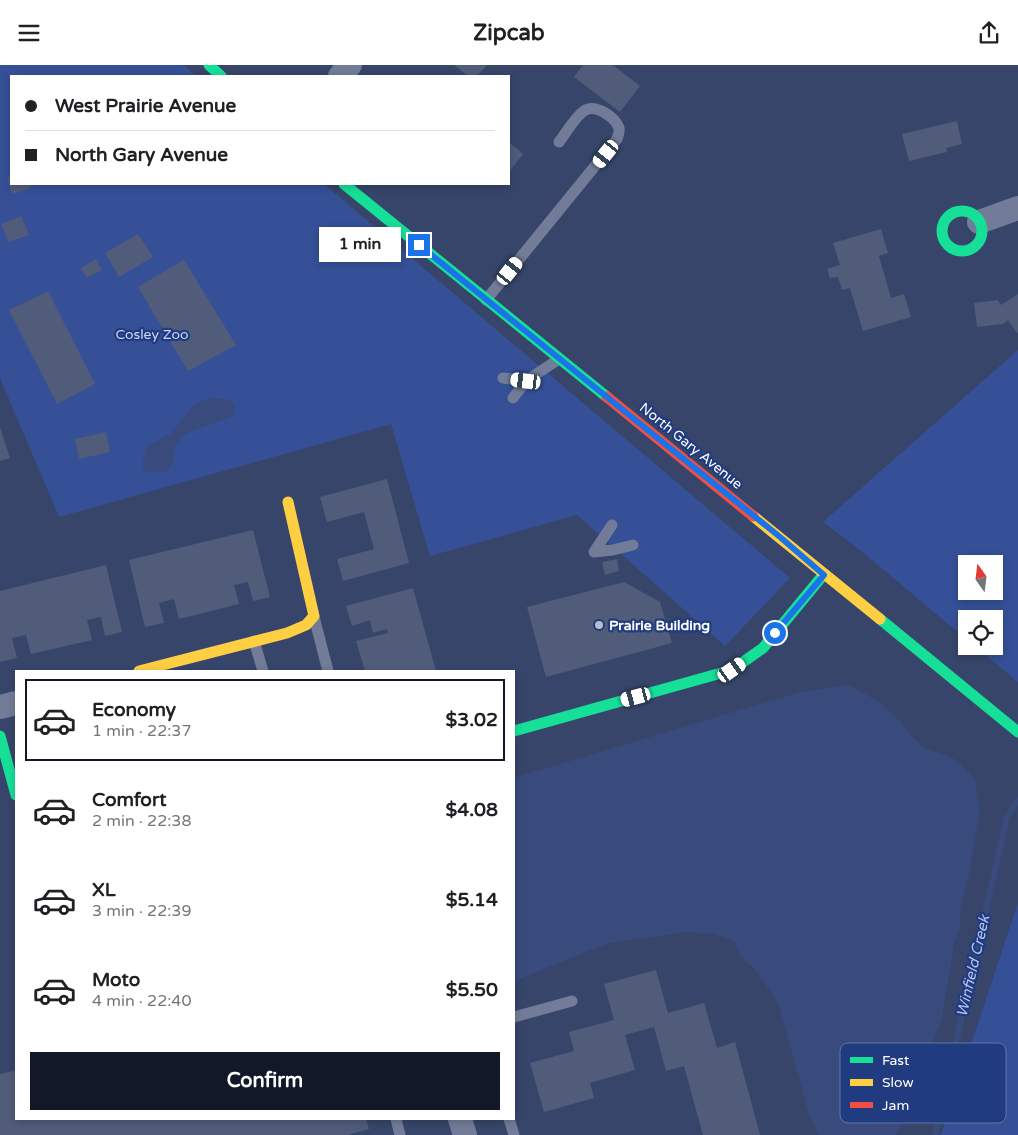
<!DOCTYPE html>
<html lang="en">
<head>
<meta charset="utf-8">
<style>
  body { margin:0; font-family:"Varela Round",sans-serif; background:#f6f6f6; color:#202124; height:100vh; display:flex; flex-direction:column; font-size:19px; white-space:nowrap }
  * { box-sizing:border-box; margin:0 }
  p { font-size:16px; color:#757577 }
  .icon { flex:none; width:28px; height:28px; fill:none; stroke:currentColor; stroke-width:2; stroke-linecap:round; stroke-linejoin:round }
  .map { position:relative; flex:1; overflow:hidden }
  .drawer { position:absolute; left:15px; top:605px; width:500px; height:450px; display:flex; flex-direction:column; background:#fff; border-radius:0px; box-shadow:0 2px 8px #0003 }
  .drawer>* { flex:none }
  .guide { position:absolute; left:10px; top:10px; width:500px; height:110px; border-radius:0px; box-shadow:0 2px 8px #0003; display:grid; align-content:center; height:110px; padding:0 15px; background:#fff }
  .needle { width:32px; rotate:346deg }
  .buttons { position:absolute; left:958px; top:490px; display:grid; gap:10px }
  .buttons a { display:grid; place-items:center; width:45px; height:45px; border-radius:0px; background:#fff; box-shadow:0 2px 8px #0003; font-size:25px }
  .end { position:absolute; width:22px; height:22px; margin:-11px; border:6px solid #1a73e8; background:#fff; box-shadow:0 0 0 2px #fff }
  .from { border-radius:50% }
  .bubble { position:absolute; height:35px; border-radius:0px; background:#fff; box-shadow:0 2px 8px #0003; font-size:16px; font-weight:700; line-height:35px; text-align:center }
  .car { position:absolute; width:15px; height:30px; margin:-15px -8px; border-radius:6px; box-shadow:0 0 4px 1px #0007; background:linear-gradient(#fff 24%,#345 0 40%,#fff 0 76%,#345 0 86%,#fff 0) }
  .guide b { display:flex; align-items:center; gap:18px; height:48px; font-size:19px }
  .guide b+b { border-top:1px solid #e0e0e0 }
  .guide i { width:12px; height:12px; background:#202124 }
  ul { padding:9px 0 0; list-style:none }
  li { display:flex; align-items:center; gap:15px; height:82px; margin:0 10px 8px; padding:0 5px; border:2px solid transparent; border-radius:0px }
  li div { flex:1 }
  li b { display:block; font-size:19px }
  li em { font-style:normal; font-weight:700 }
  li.on { border-color:#111827 }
  li>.icon { width:45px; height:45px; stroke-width:1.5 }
  .primary-button { display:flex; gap:10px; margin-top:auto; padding:10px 15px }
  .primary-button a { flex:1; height:58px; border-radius:0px; background:#111827; color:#fff; font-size:20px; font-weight:700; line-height:58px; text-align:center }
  header { display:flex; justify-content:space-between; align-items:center; height:65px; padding:0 15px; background:#fff; font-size:22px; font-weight:700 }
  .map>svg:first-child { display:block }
  .green { fill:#355097; fill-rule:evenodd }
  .water { fill:#394b7d }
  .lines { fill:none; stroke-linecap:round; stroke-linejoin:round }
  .stream { stroke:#394b7d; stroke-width:6 }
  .building { fill:#515c7a }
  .lane { stroke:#727c98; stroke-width:11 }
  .street { stroke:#727c98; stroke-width:24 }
  .fast { stroke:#16e098; stroke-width:11 }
  .slow { stroke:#ffcf43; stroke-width:11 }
  .jam { stroke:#f24e42; stroke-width:11 }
  .route { stroke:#1a73e8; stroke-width:6 }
  .poi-dot { fill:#b9becb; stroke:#213b80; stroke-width:2 }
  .labels { text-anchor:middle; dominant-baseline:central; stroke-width:4.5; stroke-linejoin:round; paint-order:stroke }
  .park-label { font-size:14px; fill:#cbd7f6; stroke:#213b80 }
  .street-label { font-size:14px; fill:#fff; stroke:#213b80 }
  .poi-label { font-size:14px; font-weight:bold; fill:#fff; stroke:#213b80; text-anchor:start }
  .water-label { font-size:15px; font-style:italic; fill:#b3c4ef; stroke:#213b80 }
  .key { fill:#213b80; stroke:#6476a6; stroke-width:1 }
  .key-label { font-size:14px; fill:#fff }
</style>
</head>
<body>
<header><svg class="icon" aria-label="menu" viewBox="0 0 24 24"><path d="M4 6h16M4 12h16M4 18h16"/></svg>Zipcab<svg class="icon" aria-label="share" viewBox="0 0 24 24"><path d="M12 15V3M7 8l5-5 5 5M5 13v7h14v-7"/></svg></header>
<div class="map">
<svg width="1018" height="1070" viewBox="0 0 1018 1070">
  <rect width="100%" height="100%" fill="#37456a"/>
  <g class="green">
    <path d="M0,0H183L197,11H11V119H324L790,513L725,581L577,450L430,491L391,359L59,452L0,313Z"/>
    <path d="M1018,285V617L975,581H994V554H966V574L860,485L823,457ZM966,499H994V526H966Z"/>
    <path d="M1018,838V1070H941Z"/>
  </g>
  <g class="water">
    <path d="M212,333L228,335L235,339L233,351L185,369L176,380L174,395L168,407H146L142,404L145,386L149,379L157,376L171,368L195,338Z"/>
    <path d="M849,620L879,637L900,656L914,674L923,682L957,695L975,714L980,745L969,810L961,839L960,863L954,879L942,952L925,1001L915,1017L909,1041L896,1070H819L809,1049L778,938L755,904L741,892L734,876L714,869L685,867L612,878L601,881L514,916V713L800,627Z"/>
  </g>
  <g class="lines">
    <path class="stream" d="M935,1070L1007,752L1018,735"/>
  </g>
  <g class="building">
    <path d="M454,0H487L477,11H468Z"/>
    <path d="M583,0H613L640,21L620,47L574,12Z"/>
    <path d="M957,56L962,79L946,83L947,87L909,96L902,69Z"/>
    <path d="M509,77L523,89L509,107Z"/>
    <path d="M11,111V119H30L31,123L12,129L7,112Z"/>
    <path d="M21,151L29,170L9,177L1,159Z"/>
    <path d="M881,164L888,188L879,191L891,233L904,229L911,252L863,266L850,223L842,225L838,212L830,213L827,204L840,200L833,178Z"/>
    <path d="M138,169L153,192L119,212L105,188Z"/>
    <path d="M96,194L102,205L87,213L81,203Z"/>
    <path d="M184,195L236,280L188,306L138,222Z"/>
    <path d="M48,226L95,319L57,339L9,245Z"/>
    <path d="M1018,229V267L1017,268L1008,255L1003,259L977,262L974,238L998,235L1001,240Z"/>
    <path d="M0,362L10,393L0,396Z"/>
    <path d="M106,367L110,387L79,394L75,374Z"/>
    <path d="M387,414L409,498L343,516L337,494L374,484L364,447L327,457L320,432Z"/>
    <path d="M253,465L270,532L253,536L248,517L234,520L239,539L179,554L174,534L159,538L164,558L145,562L129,495Z"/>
    <path d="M617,494L619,506L605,510L602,497Z"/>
    <path d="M106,500L122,567L105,571L101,552L87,555L92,575L31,589L26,570L12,573L17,593L0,597V526Z"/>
    <path d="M624,517L660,537L672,578L546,612L527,542Z"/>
    <path d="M413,523L436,606H365L356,576L388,568L387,564L373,568L370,555L352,561L346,541Z"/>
    <path d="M656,905L668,948L704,938L717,983L735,977L760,1070H703L684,1001L666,1006L654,962L625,970L635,1005L590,1018L594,1033L544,1047L530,998L574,986L569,967L614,955L604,919Z"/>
    <path d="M16,1005V1054H366L369,1064L347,1070H0V1009Z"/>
  </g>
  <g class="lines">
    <g class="lane">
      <path d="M486,235L617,74C618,70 620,67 619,63C615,52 595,38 584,46C575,52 566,68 559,77"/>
      <path d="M503,313L526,316"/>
      <path d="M513,333L526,316L559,294"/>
      <path d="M612,460L594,487L613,485L633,480"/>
      <path d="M314,552L328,606"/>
      <path d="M254,576L263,606"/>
      <path d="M514,952L572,936"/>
      <path d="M396,1054L400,1070"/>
      <path d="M509,1054L514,1070"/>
    </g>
    <g class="street">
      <path d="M340,11L350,0"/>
      <path d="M979,157L1018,143"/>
      <path d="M0,642L16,638"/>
      <path d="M460,1054L465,1070"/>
    </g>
    <g class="fast">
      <path d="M209,0L221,11"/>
      <path d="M344,119L607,332"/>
      <circle cx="962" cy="166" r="20"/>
      <path d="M880,554L1018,667"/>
      <path d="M514,666L732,605L763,583L824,509"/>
      <path d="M0,671L16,730"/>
    </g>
    <g class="slow">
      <path d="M753,451L880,554"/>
      <path d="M139,606L287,568L306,560L314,551L288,437"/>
    </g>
    <path class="jam" d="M607,332L753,451"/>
  </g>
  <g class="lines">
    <path class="route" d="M419,180L780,472L824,510L775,568"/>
  </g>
  <circle class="poi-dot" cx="599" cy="560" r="5"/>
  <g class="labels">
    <g class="park-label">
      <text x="152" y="269">Cosley Zoo</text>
    </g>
    <g class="street-label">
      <text transform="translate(691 381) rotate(39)">North Gary Avenue</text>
    </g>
    <g class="poi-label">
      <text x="609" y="560">Prairie Building</text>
    </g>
    <g class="water-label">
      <text transform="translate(973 901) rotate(-77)">Winfield Creek</text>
    </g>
  </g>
  <rect x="840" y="978" width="166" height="80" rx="8" class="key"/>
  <rect x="850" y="992" width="23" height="6" fill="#16e098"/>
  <rect x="850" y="1014" width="23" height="7" fill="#ffcf43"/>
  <rect x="850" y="1037" width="23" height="6" fill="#f24e42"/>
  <g class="key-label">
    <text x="882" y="1000">Fast</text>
    <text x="882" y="1022">Slow</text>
    <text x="882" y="1045">Jam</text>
  </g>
</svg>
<div class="buttons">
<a><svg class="needle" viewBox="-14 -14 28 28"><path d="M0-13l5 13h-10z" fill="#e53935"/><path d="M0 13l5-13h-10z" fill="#757577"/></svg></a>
<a><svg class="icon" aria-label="locate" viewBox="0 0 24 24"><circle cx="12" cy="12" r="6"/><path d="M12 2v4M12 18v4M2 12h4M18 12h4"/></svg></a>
</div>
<i class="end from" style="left:775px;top:568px"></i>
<i class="end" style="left:419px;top:180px"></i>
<div class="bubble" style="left:319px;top:162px;width:82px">1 min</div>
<i class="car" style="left:606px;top:89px;rotate:219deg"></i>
<i class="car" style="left:510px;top:206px;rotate:39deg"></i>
<i class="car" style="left:526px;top:316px;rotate:277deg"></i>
<i class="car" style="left:732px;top:605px;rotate:55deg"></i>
<i class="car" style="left:636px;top:632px;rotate:255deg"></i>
<div class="guide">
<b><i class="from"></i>West Prairie Avenue</b>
<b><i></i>North Gary Avenue</b>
</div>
<section class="drawer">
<ul>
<li class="on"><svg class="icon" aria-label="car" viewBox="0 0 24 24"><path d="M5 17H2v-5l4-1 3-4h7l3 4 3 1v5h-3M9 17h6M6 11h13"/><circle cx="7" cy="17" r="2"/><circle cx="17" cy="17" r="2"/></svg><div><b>Economy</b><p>1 min · 22:37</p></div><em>$3.02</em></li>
<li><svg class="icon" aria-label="car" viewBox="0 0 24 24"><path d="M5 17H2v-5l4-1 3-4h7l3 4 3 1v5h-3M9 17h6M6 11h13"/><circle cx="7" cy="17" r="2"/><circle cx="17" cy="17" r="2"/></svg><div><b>Comfort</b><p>2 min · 22:38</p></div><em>$4.08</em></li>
<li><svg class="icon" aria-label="car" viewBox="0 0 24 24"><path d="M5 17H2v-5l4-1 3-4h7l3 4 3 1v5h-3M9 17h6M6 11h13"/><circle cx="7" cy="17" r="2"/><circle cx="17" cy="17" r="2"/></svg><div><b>XL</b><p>3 min · 22:39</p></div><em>$5.14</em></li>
<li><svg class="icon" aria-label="car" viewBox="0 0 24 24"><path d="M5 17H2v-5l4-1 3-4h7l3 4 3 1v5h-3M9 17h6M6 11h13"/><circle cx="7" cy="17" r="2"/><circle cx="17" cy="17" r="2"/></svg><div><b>Moto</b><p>4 min · 22:40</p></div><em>$5.50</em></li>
</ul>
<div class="primary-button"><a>Confirm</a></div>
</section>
</div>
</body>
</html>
